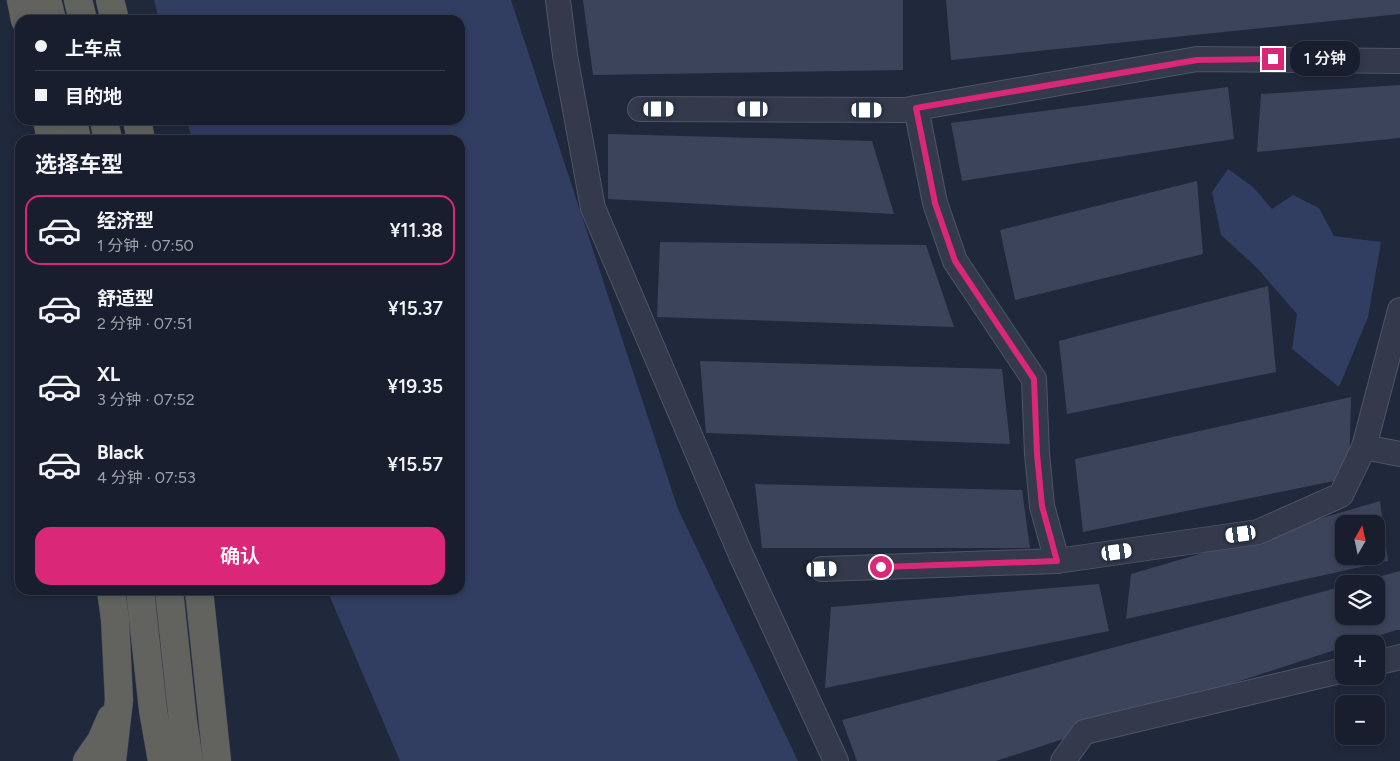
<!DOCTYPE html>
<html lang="zh">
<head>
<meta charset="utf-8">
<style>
  body { margin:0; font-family:Figtree,"Noto Sans SC",sans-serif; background:#212735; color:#f1f3f6; height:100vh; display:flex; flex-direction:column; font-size:19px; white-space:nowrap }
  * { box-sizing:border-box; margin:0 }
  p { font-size:16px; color:#9fa2aa }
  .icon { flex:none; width:28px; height:28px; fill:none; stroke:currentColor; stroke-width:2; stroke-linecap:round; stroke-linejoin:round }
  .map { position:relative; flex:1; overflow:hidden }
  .sheet { position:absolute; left:15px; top:135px; width:450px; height:460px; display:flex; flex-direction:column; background:#181e2d; border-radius:15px; box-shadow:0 2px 8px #0003,0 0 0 1px #363c49 }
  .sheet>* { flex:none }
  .banner { position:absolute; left:15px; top:15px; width:450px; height:110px; border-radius:15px; box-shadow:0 2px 8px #0003,0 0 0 1px #363c49; display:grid; align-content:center; height:110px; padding:0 20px; background:#181e2d }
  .needle { width:32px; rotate:9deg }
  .tools { position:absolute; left:1335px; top:515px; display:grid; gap:10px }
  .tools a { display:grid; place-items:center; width:50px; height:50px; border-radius:10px; background:#181e2d; box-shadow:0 2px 8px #0003,0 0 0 1px #363c49; font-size:25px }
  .end { position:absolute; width:22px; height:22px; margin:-11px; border:6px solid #db2777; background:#fff; box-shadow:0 0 0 2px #fff }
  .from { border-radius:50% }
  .bubble { position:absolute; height:35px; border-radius:15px; background:#181e2d; box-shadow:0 2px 8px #0003,0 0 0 1px #363c49; font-size:16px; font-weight:600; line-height:35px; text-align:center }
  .car { position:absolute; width:15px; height:30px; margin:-15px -8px; border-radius:6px; box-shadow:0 0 4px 1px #0007; background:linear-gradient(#fff 24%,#345 0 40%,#fff 0 76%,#345 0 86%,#fff 0) }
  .banner b { display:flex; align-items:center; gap:18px; height:48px; font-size:19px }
  .banner b+b { border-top:1px solid #363c49 }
  .banner i { width:12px; height:12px; background:#f1f3f6 }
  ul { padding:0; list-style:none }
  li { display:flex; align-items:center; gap:15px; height:70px; margin:0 10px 8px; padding:0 10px; border:2px solid transparent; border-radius:15px }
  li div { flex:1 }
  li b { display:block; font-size:19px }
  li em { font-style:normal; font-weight:600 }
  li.selected { border-color:#db2777 }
  li>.icon { width:45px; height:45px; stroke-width:1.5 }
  h2 { padding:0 20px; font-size:22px; line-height:60px }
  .primary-button { display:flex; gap:10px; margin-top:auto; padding:10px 20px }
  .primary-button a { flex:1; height:58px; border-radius:15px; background:#db2777; color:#fff; font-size:20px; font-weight:600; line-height:58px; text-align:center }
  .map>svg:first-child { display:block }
  .water { fill:#313e62 }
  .building { fill:#3c445c; fill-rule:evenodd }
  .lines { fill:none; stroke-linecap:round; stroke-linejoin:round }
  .minor-casing { stroke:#4f5567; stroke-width:26 }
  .trunk-casing { stroke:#3c4254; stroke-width:29 }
  .minor { stroke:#343a4c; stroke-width:24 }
  .trunk { stroke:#62625e; stroke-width:28 }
  .route { stroke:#db2777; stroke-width:6 }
</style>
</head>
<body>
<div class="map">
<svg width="1400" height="761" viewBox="0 0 1400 761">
  <rect width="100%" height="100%" fill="#20283c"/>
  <g class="water">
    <path d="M154,0H511L678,509L798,761H400L327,590H460V140H192L187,120H460V20H159Z"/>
    <path d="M1228,169L1253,187L1272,209L1293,195L1319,208L1334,236L1381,242L1368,317L1339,387L1292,349L1297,314L1257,268L1221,235L1212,192Z"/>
  </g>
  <g class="building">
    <path d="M583,0H903V70L593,75Z"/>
    <path d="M946,0H1400V14L951,60Z"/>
    <path d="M1400,85V138L1257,152L1261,94Z"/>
    <path d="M1228,87L1234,139L962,181L951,123Z"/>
    <path d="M608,134L872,141L894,214L608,199Z"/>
    <path d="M1197,181L1203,254L1015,300L1000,230Z"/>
    <path d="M660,242L926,245L954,327L657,317Z"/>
    <path d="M1268,286L1276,372L1067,414L1059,341Z"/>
    <path d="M700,361L1002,369L1010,444L706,433Z"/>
    <path d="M1351,397L1349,478L1083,532L1075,459Z"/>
    <path d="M755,484L1022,490L1030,548H762Z"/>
    <path d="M1380,501L1388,561L1126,619L1131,574ZM1344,524H1376V556H1344Z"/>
    <path d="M1400,571V630H1396L1354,644H1344V647L996,761H857L842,720L1344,586V616H1376V584L1356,583Z"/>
    <path d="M1099,584L1109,631L825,688L831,607Z"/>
  </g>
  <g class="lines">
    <defs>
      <g id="minor">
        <path d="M558,0L565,55L593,208L741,555L836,761"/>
        <path d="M916,108L935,203L955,261L1034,379L1037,454L1042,506L1057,561"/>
        <path d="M640,109L905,110L1197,59L1400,61"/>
        <path d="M1364,447L1400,454"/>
        <path d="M822,569L1057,561L1258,532L1341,495L1364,447L1400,310"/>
        <path d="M1376,663L1400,657"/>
        <path d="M1063,761L1084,732L1344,670"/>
      </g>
      <g id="trunk">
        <path d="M21,0L25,20"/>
        <path d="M47,0L52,20"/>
        <path d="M78,0L83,20"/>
        <path d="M110,0L115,20"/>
        <path d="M47,120L51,140"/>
        <path d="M73,120L77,140"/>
        <path d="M104,120L108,140"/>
        <path d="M137,120L141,140"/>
        <path d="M111,590L115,619L119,700L112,761"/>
        <path d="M140,590L153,710L162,761"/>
        <path d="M169,590L183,722L189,761"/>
        <path d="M199,590L217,761"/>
        <path d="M87,761L101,741L111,718"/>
      </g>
    </defs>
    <use href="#minor" class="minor-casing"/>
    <use href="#trunk" class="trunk-casing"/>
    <use href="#minor" class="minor"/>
    <use href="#trunk" class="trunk"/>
  </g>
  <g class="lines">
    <path class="route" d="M881,567L1057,561L1042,506L1037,454L1034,379L955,261L935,203L916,108L1197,60L1273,59"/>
  </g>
</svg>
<div class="tools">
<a><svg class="needle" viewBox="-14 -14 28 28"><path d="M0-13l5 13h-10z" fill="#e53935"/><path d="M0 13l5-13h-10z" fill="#9fa2aa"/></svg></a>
<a><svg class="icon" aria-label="layers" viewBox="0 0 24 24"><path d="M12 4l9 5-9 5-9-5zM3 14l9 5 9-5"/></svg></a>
<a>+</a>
<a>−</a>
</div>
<i class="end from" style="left:881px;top:567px"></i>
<i class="end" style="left:1273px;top:59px"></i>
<div class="bubble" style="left:1290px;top:41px;width:70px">1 分钟</div>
<i class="car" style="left:659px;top:109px;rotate:90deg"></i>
<i class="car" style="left:753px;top:109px;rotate:270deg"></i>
<i class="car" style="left:867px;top:110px;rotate:90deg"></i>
<i class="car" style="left:1241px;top:534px;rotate:262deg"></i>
<i class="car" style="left:1117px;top:552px;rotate:82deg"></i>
<i class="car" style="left:822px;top:569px;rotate:88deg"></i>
<div class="banner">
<b><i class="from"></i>上车点</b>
<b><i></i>目的地</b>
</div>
<section class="sheet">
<h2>选择车型</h2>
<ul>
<li class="selected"><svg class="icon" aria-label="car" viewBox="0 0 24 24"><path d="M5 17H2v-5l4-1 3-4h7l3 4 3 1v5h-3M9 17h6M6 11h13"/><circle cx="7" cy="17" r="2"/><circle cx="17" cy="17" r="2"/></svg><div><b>经济型</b><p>1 分钟 · 07:50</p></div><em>¥11.38</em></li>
<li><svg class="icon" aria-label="car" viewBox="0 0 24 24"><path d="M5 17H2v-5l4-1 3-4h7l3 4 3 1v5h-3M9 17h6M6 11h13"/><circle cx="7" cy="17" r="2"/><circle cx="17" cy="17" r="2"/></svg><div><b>舒适型</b><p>2 分钟 · 07:51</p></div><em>¥15.37</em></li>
<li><svg class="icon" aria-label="car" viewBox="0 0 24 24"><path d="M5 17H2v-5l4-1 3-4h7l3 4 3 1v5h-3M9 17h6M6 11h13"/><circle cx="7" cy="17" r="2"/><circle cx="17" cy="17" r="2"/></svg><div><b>XL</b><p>3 分钟 · 07:52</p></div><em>¥19.35</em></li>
<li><svg class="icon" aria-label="car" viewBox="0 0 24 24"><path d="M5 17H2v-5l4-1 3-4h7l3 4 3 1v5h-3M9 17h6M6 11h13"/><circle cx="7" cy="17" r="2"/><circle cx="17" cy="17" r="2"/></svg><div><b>Black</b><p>4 分钟 · 07:53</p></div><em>¥15.57</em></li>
</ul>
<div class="primary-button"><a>确认</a></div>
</section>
</div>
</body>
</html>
